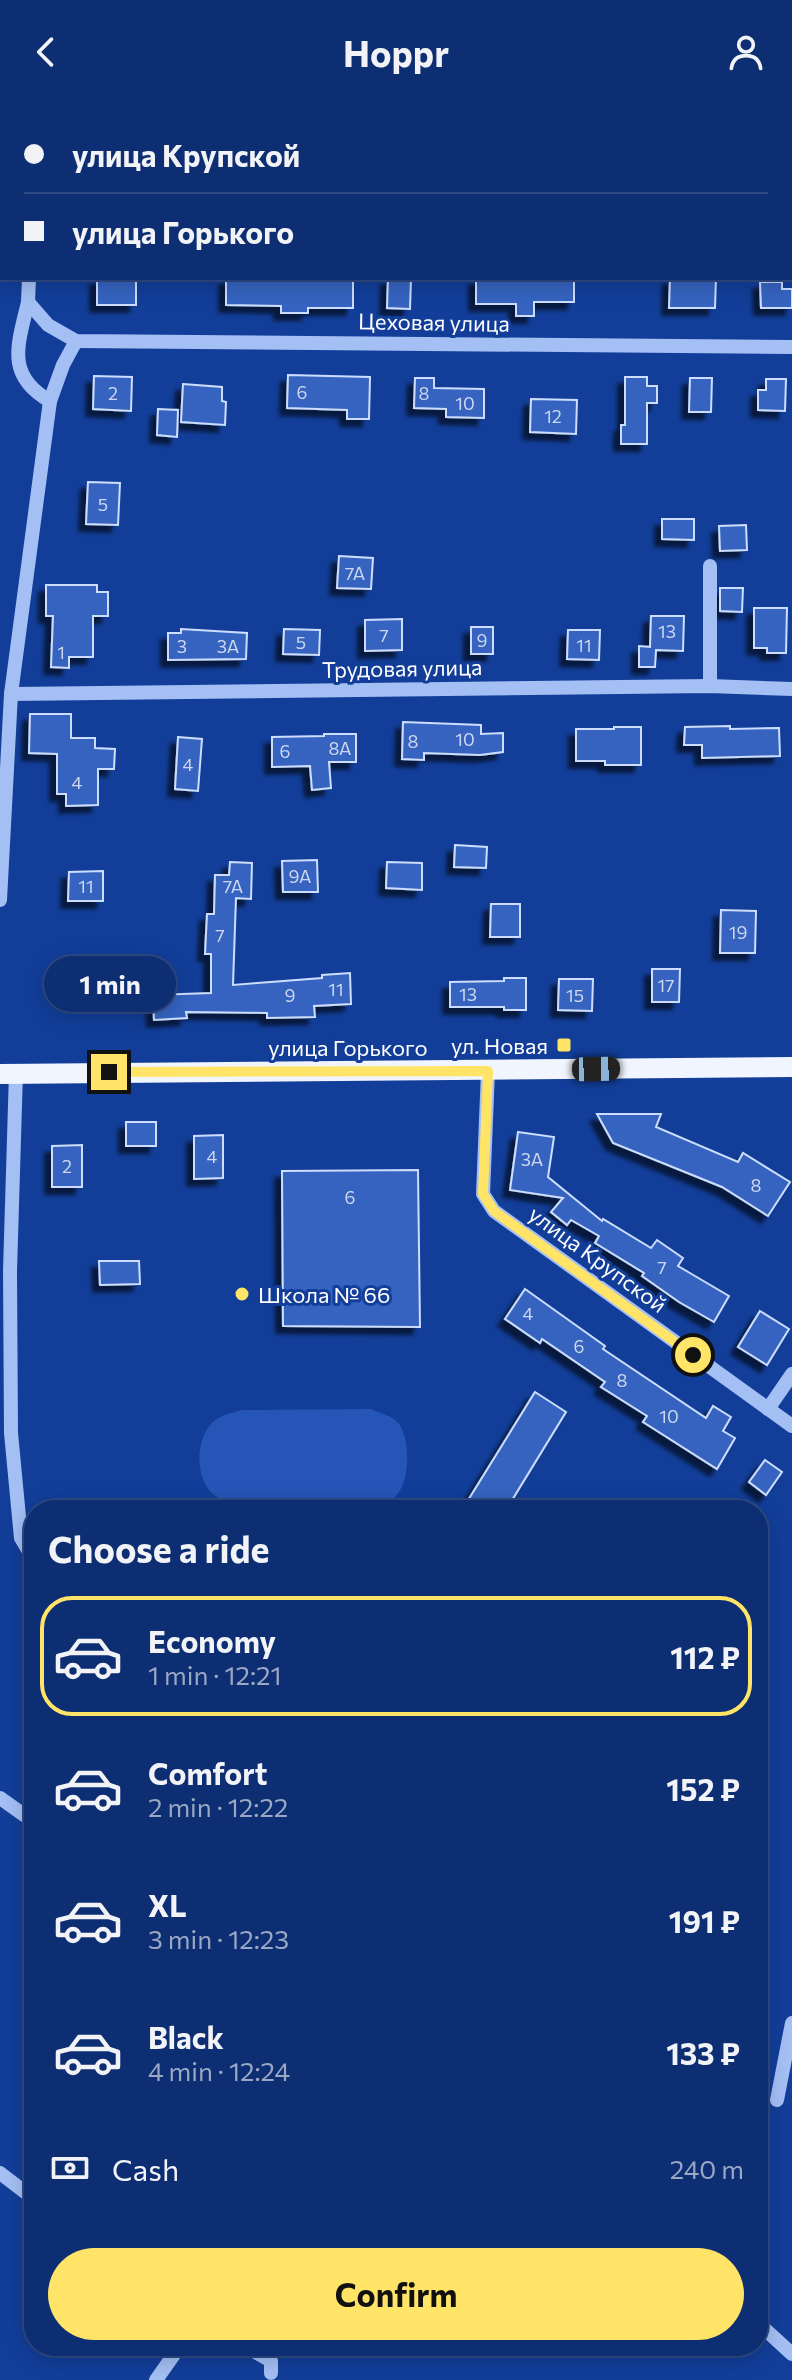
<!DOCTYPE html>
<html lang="en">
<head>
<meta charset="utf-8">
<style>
  body { margin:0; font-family:Commissioner,sans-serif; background:#173678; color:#f1f3f6; height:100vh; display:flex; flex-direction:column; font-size:30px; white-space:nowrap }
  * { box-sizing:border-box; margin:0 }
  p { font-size:26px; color:#9ba8c4 }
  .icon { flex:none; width:44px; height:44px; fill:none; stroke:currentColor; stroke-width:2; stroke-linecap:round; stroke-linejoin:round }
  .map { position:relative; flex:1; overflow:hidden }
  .sheet { position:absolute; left:24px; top:1396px; width:744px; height:856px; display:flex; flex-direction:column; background:#0e2e73; border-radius:32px; box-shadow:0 4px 20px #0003,0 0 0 2px #2e4a85 }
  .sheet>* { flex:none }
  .hud { position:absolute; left:0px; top:0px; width:792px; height:176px; box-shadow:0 4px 20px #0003,0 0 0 2px #2e4a85; display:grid; align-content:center; height:176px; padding:0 24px; background:#0e2e73 }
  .end { position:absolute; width:36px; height:36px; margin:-18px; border:10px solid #ffe467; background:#111; box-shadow:0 0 0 4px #111 }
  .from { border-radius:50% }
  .bubble { position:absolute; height:56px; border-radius:28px; background:#0e2e73; box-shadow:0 4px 20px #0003,0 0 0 2px #2e4a85; font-size:26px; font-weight:700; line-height:56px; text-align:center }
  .car { position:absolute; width:24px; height:48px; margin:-24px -12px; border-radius:10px; box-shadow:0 0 6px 2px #0007; background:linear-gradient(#222 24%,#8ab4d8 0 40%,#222 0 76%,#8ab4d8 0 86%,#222 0) }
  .hud b { display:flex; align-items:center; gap:28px; height:76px; font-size:30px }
  .hud b+b { border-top:2px solid #2e4a85 }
  .hud i { width:20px; height:20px; background:#f1f3f6 }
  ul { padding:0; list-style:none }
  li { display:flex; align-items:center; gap:24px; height:120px; margin:0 16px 12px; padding:0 8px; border:4px solid transparent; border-radius:32px }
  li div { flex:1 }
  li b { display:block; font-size:30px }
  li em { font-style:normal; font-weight:700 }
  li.active { border-color:#ffe467 }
  li>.icon { width:72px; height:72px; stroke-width:1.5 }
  h2 { padding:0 24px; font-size:36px; line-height:96px }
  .pay { display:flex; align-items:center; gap:20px; height:88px; padding:0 24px; font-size:30px }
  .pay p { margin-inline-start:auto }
  .primary-button { display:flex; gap:16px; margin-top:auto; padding:16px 24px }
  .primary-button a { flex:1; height:92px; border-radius:48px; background:#ffe467; color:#111; font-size:32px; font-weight:700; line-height:92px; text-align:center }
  header { display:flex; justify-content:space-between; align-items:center; height:104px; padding:0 24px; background:#0e2e73; font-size:36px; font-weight:700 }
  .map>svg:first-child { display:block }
  .park { fill:#2556b7 }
  .building { fill:#3664bf; stroke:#ccddfd; stroke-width:2; filter:url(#shadow) }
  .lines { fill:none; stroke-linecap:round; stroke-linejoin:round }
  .minor { stroke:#a4bff4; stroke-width:14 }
  .major { stroke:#f1f5ff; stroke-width:20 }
  .route { stroke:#ffe467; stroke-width:10 }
  .poi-dot { fill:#ffe467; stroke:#123e99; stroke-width:3 }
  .labels { text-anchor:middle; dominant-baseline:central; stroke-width:6; stroke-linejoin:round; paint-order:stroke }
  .number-label { font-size:18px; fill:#cdd8ef }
  .street-label { font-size:22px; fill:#fff; stroke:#123e99 }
  .poi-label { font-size:22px; fill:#fff; stroke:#123e99; text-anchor:end }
</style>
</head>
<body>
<header><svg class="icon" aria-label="back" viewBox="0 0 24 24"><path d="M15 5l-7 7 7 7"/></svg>Hoppr<svg class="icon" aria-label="person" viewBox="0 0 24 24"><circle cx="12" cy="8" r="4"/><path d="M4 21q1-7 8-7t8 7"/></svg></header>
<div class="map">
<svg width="792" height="2276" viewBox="0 0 792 2276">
  <defs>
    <filter id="shadow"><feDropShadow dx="-7" dy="7" stdDeviation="2" flood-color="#0009"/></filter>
  </defs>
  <rect width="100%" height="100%" fill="#123e99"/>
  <path class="park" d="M371,1305C380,1309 393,1312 399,1320C411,1337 410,1379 395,1393C389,1399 379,1401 371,1403L242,1404C232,1401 222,1397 213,1390C195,1374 195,1336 212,1319C219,1311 232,1309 242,1306Z"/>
  <g class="building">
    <rect x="97" y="174" width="39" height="27"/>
    <path d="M226,174H353V204H308V209H281V202L226,201Z"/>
    <path d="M388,174H411L410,205L387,204Z"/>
    <path d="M476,174H574V198H534V212H516V200H476Z"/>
    <path d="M670,174H716L715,204H669Z"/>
    <path d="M760,178H782V185H792V204H761Z"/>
    <path d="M288,271L370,273L369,315H347V306L287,304Z"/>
    <path d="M94,272L132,273L131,307L93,305Z"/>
    <path d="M625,273H647V282H657V299H647V340H621V321H625Z"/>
    <path d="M415,274H434V284L484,285V314L446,313V305L414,304Z"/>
    <path d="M690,274H712L711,308H689Z"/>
    <path d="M766,275H786L785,307L758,306V286H766Z"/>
    <path d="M183,280L222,283V297L226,298L225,321L181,318Z"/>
    <path d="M531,295L577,296L576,330L530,328Z"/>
    <path d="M158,305L178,306L177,333L157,331Z"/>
    <path d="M88,378L120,379L118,421L86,420Z"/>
    <path d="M662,415H694V436L662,435Z"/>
    <path d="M746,421L747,446L720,447L719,422Z"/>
    <path d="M339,452L373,454L371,485L337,484Z"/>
    <path d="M46,481H97V488H108V512H93V553H69V564L51,563L53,512H46Z"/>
    <path d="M720,484H743L742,508L720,507Z"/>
    <path d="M754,504H787L786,549H767V544H754Z"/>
    <path d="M651,512H684L683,547L656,546L655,563H639V542L650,543Z"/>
    <path d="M402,515V546L365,547V516Z"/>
    <rect x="471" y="523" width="22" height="27"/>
    <path d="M181,525L247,529L246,555L168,556V529H181Z"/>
    <path d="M284,525L320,526L319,551L283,550Z"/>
    <path d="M568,526H600L599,556L567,555Z"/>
    <path d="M30,610H71V634H95V644L115,645L114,665H98V701L66,702V690H57V650L29,649Z"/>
    <path d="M403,618L481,621V630L503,629V648L480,651L424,649V656L402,655Z"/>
    <path d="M730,622V625L779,624L780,652L702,654V641H684L685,623Z"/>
    <path d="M614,623H641V661H605V657H576V625H614Z"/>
    <path d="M324,630H356V658H329L331,684L312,686L310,662L272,663V633L324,632Z"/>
    <path d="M178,633L202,635L198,687L175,685Z"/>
    <path d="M455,741L487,743L486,764L454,763Z"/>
    <path d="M317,756L318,788H283L282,757Z"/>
    <path d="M230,758L252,759L251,795L236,794L233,881L322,874V871L350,869L351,900L314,902L315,913L267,914V909L186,908L187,914L154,916L153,891L211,889V850H205L207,810H214L215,771H229Z"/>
    <path d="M387,758L422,759V786L386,784Z"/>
    <path d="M103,767V797H68L69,768Z"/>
    <path d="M491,800H520V833H490Z"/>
    <path d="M721,806L756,807L755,849H720Z"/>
    <path d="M652,865H680L679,898H652Z"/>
    <path d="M504,874H526V906H504V903H450V878L504,877Z"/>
    <path d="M559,875H593L592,907L558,906Z"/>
    <path d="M597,1010H661L656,1023L738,1058L743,1049L790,1078L768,1112L722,1083L613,1039Z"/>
    <rect x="126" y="1018" width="30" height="24"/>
    <path d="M518,1028L554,1033L548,1073L602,1117L603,1115L651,1144L657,1136L683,1154L678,1162L729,1192L714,1218L679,1198L642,1172L644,1169L595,1139L599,1132L571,1116L567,1121L551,1108L563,1094L510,1086Z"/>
    <path d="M223,1031V1074L194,1075V1032Z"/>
    <path d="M82,1041V1083H52V1042Z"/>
    <path d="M418,1066L420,1223L283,1222L282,1067Z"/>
    <path d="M99,1157H139L140,1180L100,1181Z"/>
    <path d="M525,1185L605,1242L603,1245L706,1314L713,1302L731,1313L723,1327L735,1334L717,1365L643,1318L647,1312L601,1283L605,1278L542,1235L540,1239L505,1215Z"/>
    <path d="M760,1207L789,1225L767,1261L738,1243Z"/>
    <path d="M535,1288L566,1308L506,1406H462Z"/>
    <path d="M765,1356L782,1368L766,1391L749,1378Z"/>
  </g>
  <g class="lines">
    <g class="minor">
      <path d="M23,0L24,2"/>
      <path d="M29,174L28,198L48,221L76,237L792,243"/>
      <path d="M28,198C18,241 5,271 50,297"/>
      <path d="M710,582V462"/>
      <path d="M11,590L710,582L792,585"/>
      <path d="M0,796L11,590L50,297L63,261L76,237"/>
      <path d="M488,967L483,1090L494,1107L792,1322"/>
      <path d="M16,968L10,1167L11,1329L21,1434L34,1456"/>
      <path d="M768,1305L792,1270"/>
      <path d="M0,1694L34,1718"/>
      <path d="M777,1996L792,1919"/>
      <path d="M0,2069L34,2095"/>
      <path d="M758,2219L792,2250"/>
      <path d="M245,2242L271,2257V2269"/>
      <path d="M156,2276L180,2242"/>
    </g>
    <path class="major" d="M0,970L792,963"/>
  </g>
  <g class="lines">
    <path class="route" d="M109,968L488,967L483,1090L494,1107L693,1251"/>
  </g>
  <g class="poi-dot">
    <rect x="556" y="933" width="16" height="16" rx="4"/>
    <circle cx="242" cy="1190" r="8"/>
  </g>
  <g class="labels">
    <g class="number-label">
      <text x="302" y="288">6</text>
      <text x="113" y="289">2</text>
      <text x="424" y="289">8</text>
      <text x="465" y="299">10</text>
      <text x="553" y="312">12</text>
      <text x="103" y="400">5</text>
      <text x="355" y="469">7А</text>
      <text x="667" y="527">13</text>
      <text x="384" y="531">7</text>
      <text x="482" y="536">9</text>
      <text x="301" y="538">5</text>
      <text x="584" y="541">11</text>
      <text x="182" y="542">3</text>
      <text x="228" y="542">3А</text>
      <text x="61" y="548">1</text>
      <text x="465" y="635">10</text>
      <text x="413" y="637">8</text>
      <text x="340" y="644">8А</text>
      <text x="285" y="647">6</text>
      <text x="188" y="660">4</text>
      <text x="77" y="678">4</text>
      <text x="300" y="772">9А</text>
      <text x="86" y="782">11</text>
      <text x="233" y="782">7А</text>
      <text x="738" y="828">19</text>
      <text x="220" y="831">7</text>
      <text x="666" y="881">17</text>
      <text x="336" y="885">11</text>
      <text x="468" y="890">13</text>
      <text x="290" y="891">9</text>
      <text x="575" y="891">15</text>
      <text x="212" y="1052">4</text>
      <text x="532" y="1055">3А</text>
      <text x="67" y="1062">2</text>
      <text x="756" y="1081">8</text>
      <text x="350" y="1093">6</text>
      <text x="662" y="1163">7</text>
      <text x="528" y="1209">4</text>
      <text x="579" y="1242">6</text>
      <text x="622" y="1276">8</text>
      <text x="669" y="1312">10</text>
    </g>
    <g class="street-label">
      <text transform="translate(434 218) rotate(1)">Цеховая улица</text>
      <text transform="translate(402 564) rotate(-1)">Трудовая улица</text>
      <text x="348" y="943">улица Горького</text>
      <text transform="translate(598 1155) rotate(36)">улица Крупской</text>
    </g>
    <g class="poi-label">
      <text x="548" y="941">ул. Новая</text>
      <text x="258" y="1190" text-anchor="start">Школа № 66</text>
    </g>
  </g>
</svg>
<i class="end from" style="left:693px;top:1251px"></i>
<i class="end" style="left:109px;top:968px"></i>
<div class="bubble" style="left:44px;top:852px;width:132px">1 min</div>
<i class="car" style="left:596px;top:965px;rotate:89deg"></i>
<div class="hud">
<b><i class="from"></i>улица Крупской</b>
<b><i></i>улица Горького</b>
</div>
<section class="sheet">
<h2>Choose a ride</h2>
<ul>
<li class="active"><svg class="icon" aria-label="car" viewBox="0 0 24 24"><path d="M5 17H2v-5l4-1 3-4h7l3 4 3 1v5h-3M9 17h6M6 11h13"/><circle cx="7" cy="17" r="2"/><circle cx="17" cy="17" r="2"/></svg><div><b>Economy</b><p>1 min · 12:21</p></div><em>112 ₽</em></li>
<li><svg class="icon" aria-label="car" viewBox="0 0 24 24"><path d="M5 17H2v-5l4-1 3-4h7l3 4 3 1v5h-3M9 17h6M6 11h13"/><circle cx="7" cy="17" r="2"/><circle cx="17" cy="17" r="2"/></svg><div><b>Comfort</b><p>2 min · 12:22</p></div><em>152 ₽</em></li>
<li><svg class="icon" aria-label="car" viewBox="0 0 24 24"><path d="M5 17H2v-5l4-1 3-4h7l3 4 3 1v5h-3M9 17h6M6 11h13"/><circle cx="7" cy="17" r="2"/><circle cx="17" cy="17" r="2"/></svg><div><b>XL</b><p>3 min · 12:23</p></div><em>191 ₽</em></li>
<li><svg class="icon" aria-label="car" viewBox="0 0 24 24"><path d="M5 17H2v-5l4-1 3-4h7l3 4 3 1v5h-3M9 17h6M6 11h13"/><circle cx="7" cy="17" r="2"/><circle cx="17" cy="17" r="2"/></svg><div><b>Black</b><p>4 min · 12:24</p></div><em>133 ₽</em></li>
</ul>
<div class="pay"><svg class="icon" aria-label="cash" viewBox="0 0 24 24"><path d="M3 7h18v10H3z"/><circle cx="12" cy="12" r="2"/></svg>Cash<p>240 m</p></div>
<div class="primary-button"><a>Confirm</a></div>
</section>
</div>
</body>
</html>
